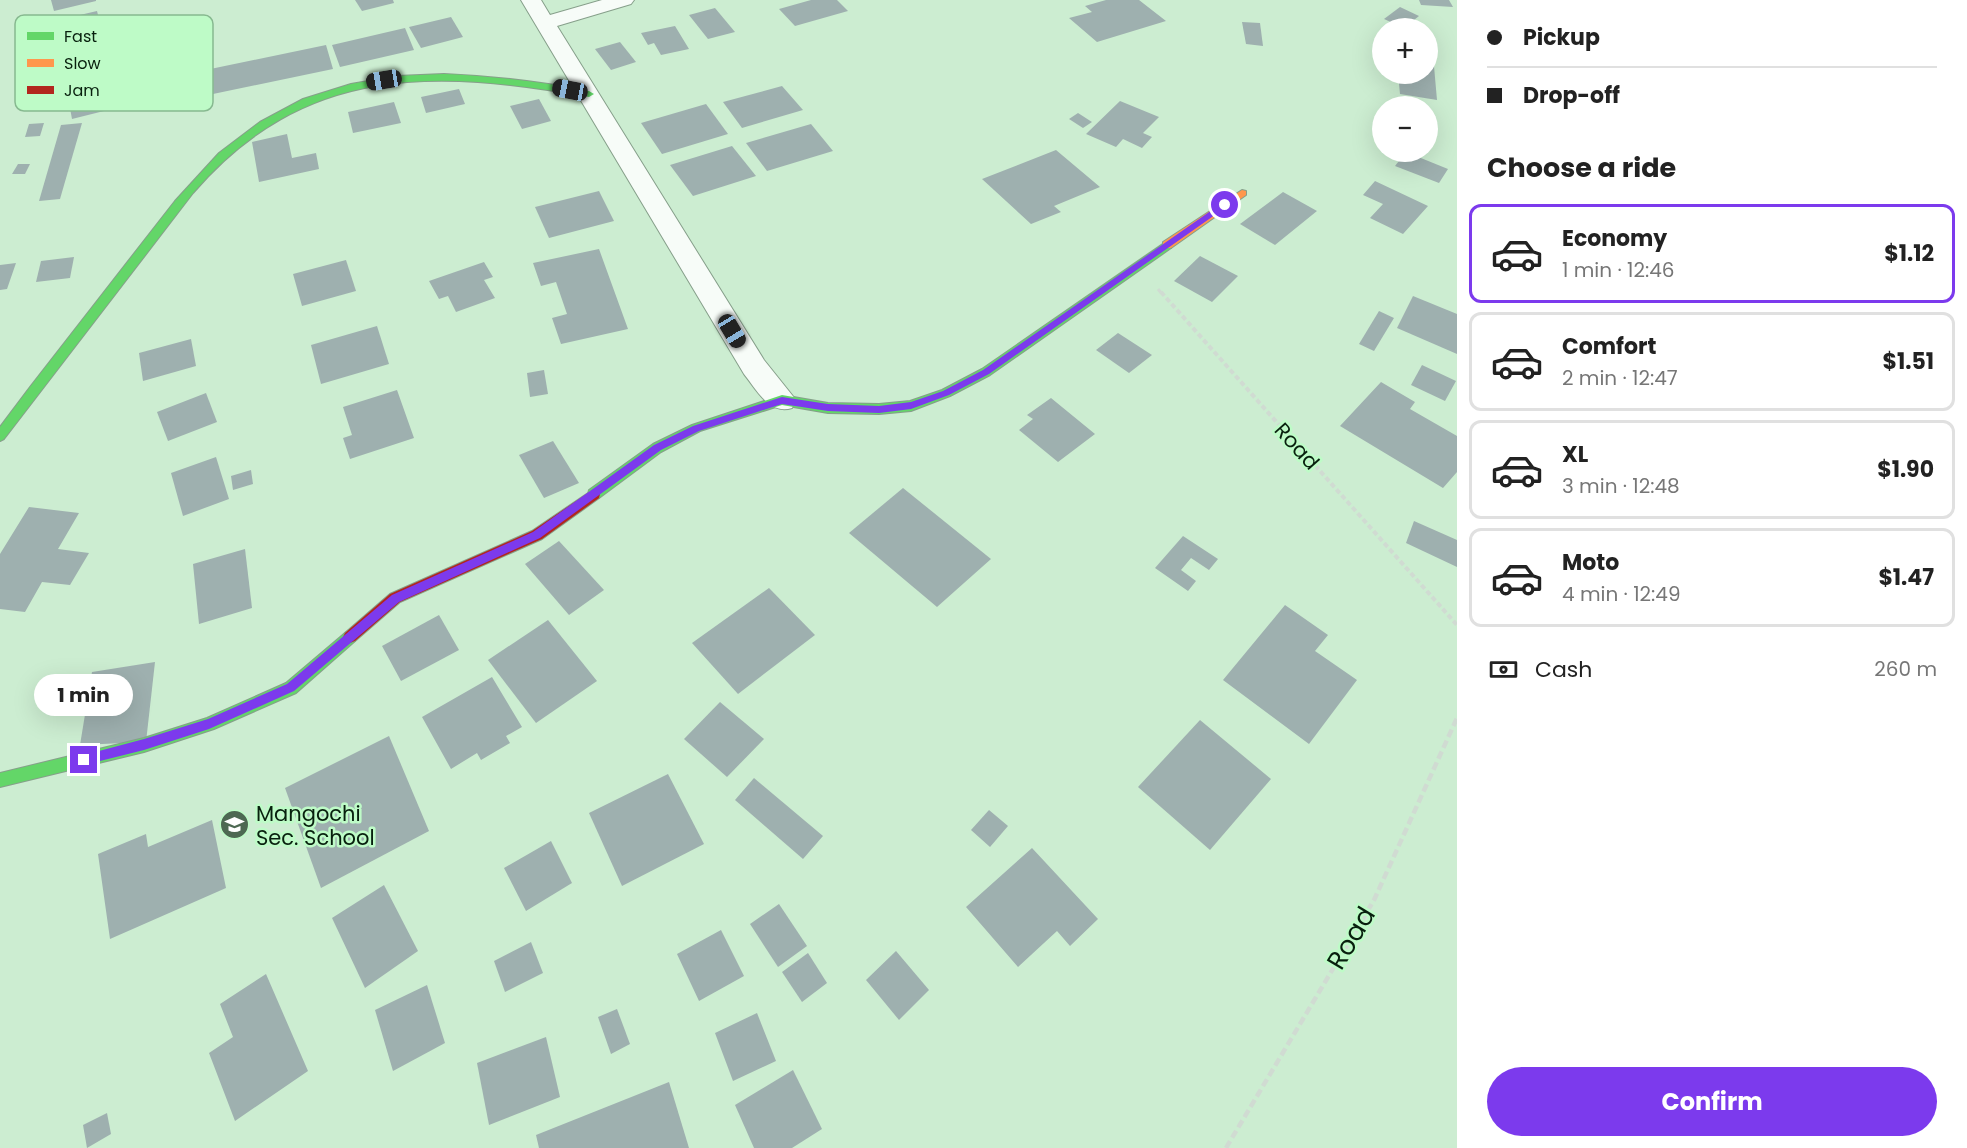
<!DOCTYPE html>
<html lang="en">
<head>
<meta charset="utf-8">
<style>
  body { margin:0; font-family:Poppins,sans-serif; background:#f2f2f2; color:#222; height:100vh; display:flex; flex-direction:column; font-size:22px; white-space:nowrap }
  * { box-sizing:border-box; margin:0 }
  p { font-size:20px; color:#767676 }
  .icon { flex:none; width:33px; height:33px; fill:none; stroke:currentColor; stroke-width:2; stroke-linecap:round; stroke-linejoin:round }
  .map { position:relative; flex:1; overflow:hidden }
  .panel { display:flex; flex-direction:column; background:#fff; width:510px }
  .panel>* { flex:none }
  .hud { display:grid; align-content:center; height:132px; padding:0 30px; background:#fff }
  .fabs { position:absolute; left:1372px; top:18px; display:grid; gap:12px }
  .fabs a { display:grid; place-items:center; width:66px; height:66px; border-radius:50%; background:#fff; box-shadow:0 6px 24px #0002; font-size:30px }
  .end { position:absolute; width:27px; height:27px; margin:-14px; border:8px solid #7c3aed; background:#fff; box-shadow:0 0 0 3px #fff }
  .from { border-radius:50% }
  .bubble { position:absolute; height:42px; border-radius:21px; background:#fff; box-shadow:0 6px 24px #0002; font-size:20px; font-weight:700; line-height:42px; text-align:center }
  .car { position:absolute; width:18px; height:36px; margin:-18px -9px; border-radius:8px; box-shadow:0 0 4px 2px #0007; background:linear-gradient(#222 24%,#8ab4d8 0 40%,#222 0 76%,#8ab4d8 0 86%,#222 0) }
  .hud b { display:flex; align-items:center; gap:21px; height:57px; font-size:22px }
  .hud b+b { border-top:2px solid #e0e0e0 }
  .hud i { width:15px; height:15px; background:#222 }
  ul { padding:0; list-style:none }
  li { display:flex; align-items:center; gap:18px; height:99px; margin:0 12px 9px; padding:0 18px; border:3px solid #e0e0e0; border-radius:12px }
  li div { flex:1 }
  li b { display:block; font-size:22px }
  li em { font-style:normal; font-weight:700 }
  li.current { border-color:#7c3aed }
  li>.icon { width:54px; height:54px; stroke-width:1.5 }
  h2 { padding:0 30px; font-size:27px; line-height:72px }
  .pay { display:flex; align-items:center; gap:15px; height:66px; padding:0 30px; font-size:22px }
  .pay p { margin-inline-start:auto }
  .button { display:flex; gap:12px; margin-top:auto; padding:12px 30px }
  .button a { flex:1; height:69px; border-radius:36px; background:#7c3aed; color:#fff; font-size:24px; font-weight:700; line-height:69px; text-align:center }
  main { display:flex; flex:1; min-height:0 }
  .map>svg:first-child { display:block }
  .building { fill:#9eb0af }
  .lines { fill:none; stroke-linecap:round; stroke-linejoin:round }
  .street-casing { stroke:#869f8a; stroke-width:2 }
  .fast-casing { stroke:#869f8a; stroke-width:2 }
  .slow-casing { stroke:#869f8a; stroke-width:2 }
  .jam-casing { stroke:#869f8a; stroke-width:2 }
  .path-far2 { stroke:#d0dbd2; stroke-width:3; stroke-dasharray:4.5 2; stroke-linecap:butt }
  .path-far1 { stroke:#d0dbd2; stroke-width:4; stroke-dasharray:5 3; stroke-linecap:butt }
  .path { stroke:#d0dbd2; stroke-width:4.5; stroke-dasharray:8 4; stroke-linecap:butt }
  .street { fill:#f7fcf8; fill-rule:evenodd }
  .fast { fill:#63d668; fill-rule:evenodd }
  .slow { fill:#ff974d; fill-rule:evenodd }
  .jam { fill:#b3261e; fill-rule:evenodd }
  .route { fill:#7c3aed }
  .labels { text-anchor:middle; dominant-baseline:central; stroke-width:5; stroke-linejoin:round; paint-order:stroke }
  .street-label { font-size:21px; fill:#08200e; stroke:#befbc7 }
  .poi-label { font-size:21px; fill:#08200e; stroke:#befbc7; text-anchor:start }
  .near-street-label { font-size:26px; fill:#08200e; stroke:#befbc7 }
  .key { fill:#befbc7; stroke:#87b990; stroke-width:1.5 }
  .key-label { font-size:16px; fill:#08200e }
</style>
</head>
<body>
<main>
<div class="map">
<svg width="1457" height="1148" viewBox="0 0 1457 1148">
  <rect width="100%" height="100%" fill="#ccedd1"/>
  <g class="building">
    <path d="M51,0H96V1L54,11Z"/>
    <path d="M355,0H393L394,3L362,11Z"/>
    <path d="M811,0H837L848,11L795,26L779,9Z"/>
    <path d="M1106,0H1139L1166,21L1097,42L1069,18L1092,12L1085,6Z"/>
    <path d="M1419,0H1449L1453,7L1421,5Z"/>
    <path d="M1400,7L1419,16L1404,28L1384,19Z"/>
    <path d="M715,8L735,32L708,39L689,15Z"/>
    <path d="M97,11L108,54L64,65L54,21Z"/>
    <path d="M451,17L463,37L421,48L409,27Z"/>
    <path d="M1242,22L1260,23L1263,46L1246,44Z"/>
    <path d="M675,26L689,49L661,55L654,43L648,45L641,33Z"/>
    <path d="M405,28L414,50L340,67L332,45Z"/>
    <path d="M620,42L636,62L611,70L595,49Z"/>
    <path d="M326,45L333,69L146,108L143,83Z"/>
    <path d="M1428,55H1433L1437,100L1400,94L1398,74H1428Z"/>
    <path d="M108,59L120,107L72,119L63,70Z"/>
    <path d="M782,86L803,110L742,128L723,102Z"/>
    <path d="M459,89L465,104L426,113L421,97Z"/>
    <path d="M539,99L551,121L522,129L510,106Z"/>
    <path d="M1120,101L1159,117L1143,133L1152,137L1142,148L1123,139L1116,147L1086,134Z"/>
    <path d="M394,102L401,123L353,133L348,112Z"/>
    <path d="M706,104L728,134L662,154L641,123Z"/>
    <path d="M1078,113L1092,122L1083,128L1069,119Z"/>
    <path d="M44,123L40,136L25,137L29,124Z"/>
    <path d="M82,123L60,199L39,201L61,125Z"/>
    <path d="M811,124L833,151L767,171L746,143Z"/>
    <path d="M287,134L292,158L316,153L319,169L259,182L252,142Z"/>
    <path d="M732,146L756,176L693,196L670,165Z"/>
    <path d="M1056,150L1100,187L1054,206L1061,212L1031,224L982,179Z"/>
    <path d="M1406,152L1448,169L1439,183L1395,166Z"/>
    <path d="M18,164H30L25,174H12Z"/>
    <path d="M1375,181L1428,206L1403,234L1370,218L1383,204L1363,195Z"/>
    <path d="M599,191L614,221L549,238L535,207Z"/>
    <path d="M1283,192L1317,211L1275,245L1240,224Z"/>
    <path d="M599,249L628,329L561,344L552,318L567,314L556,282L541,286L533,263Z"/>
    <path d="M1200,256L1238,276L1212,302L1174,281Z"/>
    <path d="M74,257L70,278L36,282L41,261Z"/>
    <path d="M346,260L356,291L302,306L293,274Z"/>
    <path d="M484,262L493,277L484,280L495,298L456,312L448,296L439,299L429,281Z"/>
    <path d="M16,263L7,289L0,290V265Z"/>
    <path d="M1413,296L1457,314V354L1397,328Z"/>
    <path d="M1379,311L1394,318L1374,351L1359,344Z"/>
    <path d="M377,326L389,364L321,384L311,345Z"/>
    <path d="M1118,333L1152,355L1129,373L1096,350Z"/>
    <path d="M191,339L196,366L143,381L139,353Z"/>
    <path d="M1422,365L1456,381L1445,401L1411,385Z"/>
    <path d="M544,370L548,394L530,397L527,373Z"/>
    <path d="M1381,382L1415,402L1410,409L1457,436V472L1443,488L1340,426Z"/>
    <path d="M397,390L414,438L350,459L343,438L352,435L343,407Z"/>
    <path d="M206,393L217,422L168,441L157,412Z"/>
    <path d="M1051,398L1095,434L1058,462L1019,430L1033,419L1027,415Z"/>
    <path d="M553,441L579,483L544,498L519,455Z"/>
    <path d="M216,457L229,499L183,516L171,473Z"/>
    <path d="M251,470L253,484L233,490L231,476Z"/>
    <path d="M903,488L991,559L937,607L849,533Z"/>
    <path d="M29,507L79,513L58,549L89,553L70,585L42,582L25,612L0,609V554Z"/>
    <path d="M1414,521L1457,540V567L1406,543Z"/>
    <path d="M1183,536L1218,559L1209,570L1191,558L1181,570L1196,581L1188,591L1155,568Z"/>
    <path d="M559,541L604,590L569,615L525,564Z"/>
    <path d="M245,549L252,608L199,624L193,564Z"/>
    <path d="M769,588L815,635L738,694L692,643Z"/>
    <path d="M1285,605L1328,635L1315,651L1357,680L1309,744L1223,680Z"/>
    <path d="M439,615L459,650L401,681L382,646Z"/>
    <path d="M548,620L597,681L536,723L488,660Z"/>
    <path d="M155,662L146,742L80,745L92,672Z"/>
    <path d="M492,677L522,727L506,736L510,743L481,760L477,753L451,769L422,717Z"/>
    <path d="M720,702L764,739L727,777L684,739Z"/>
    <path d="M1200,720L1271,779L1210,850L1138,787Z"/>
    <path d="M389,736L429,831L321,888L285,788Z"/>
    <path d="M668,774L704,844L622,886L589,813Z"/>
    <path d="M754,778L823,836L803,859L735,800Z"/>
    <path d="M989,810L1008,826L990,847L971,830Z"/>
    <path d="M212,820L226,888L110,939L98,854L146,834L148,847Z"/>
    <path d="M551,841L572,883L526,911L504,868Z"/>
    <path d="M1032,848L1098,919L1070,946L1057,931L1018,967L966,907Z"/>
    <path d="M384,885L418,951L365,988L332,918Z"/>
    <path d="M779,904L807,946L778,967L750,924Z"/>
    <path d="M721,930L744,976L699,1001L677,954Z"/>
    <path d="M531,942L543,973L505,992L494,961Z"/>
    <path d="M896,951L929,990L899,1020L866,980Z"/>
    <path d="M808,953L827,983L802,1002L782,972Z"/>
    <path d="M266,974L308,1071L235,1121L209,1053L233,1037L220,1004Z"/>
    <path d="M427,985L445,1043L393,1071L375,1010Z"/>
    <path d="M617,1009L630,1044L611,1054L598,1017Z"/>
    <path d="M757,1013L776,1061L733,1081L715,1033Z"/>
    <path d="M546,1037L560,1097L489,1125L477,1063Z"/>
    <path d="M793,1070L822,1129L792,1148H754L735,1105Z"/>
    <path d="M669,1082L689,1148H539L536,1135Z"/>
    <path d="M107,1113L111,1134L87,1148L83,1125Z"/>
  </g>
  <g class="lines">
    <defs>
      <path id="street" d="M521,0H541L550,15L602,0H634L631,4L557,26L764,360L796,400L792,408C769,415 757,390 744,374Z"/>
      <g id="fast">
        <path d="M444,74C493,76 541,82 589,91L594,94L589,97C435,69 304,64 193,193L4,439L0,441V427L30,387L175,201L219,153L260,122L303,99L351,84L397,76Z"/>
        <path d="M1167,241L1171,242V248L990,375L950,396L911,411L879,414L828,413L782,405L700,431L661,452L599,498H589L588,494L589,490L653,444L692,425L782,395L828,403L879,404L910,401L942,390L982,369Z"/>
        <path d="M350,631L355,633L357,637L355,641L296,693L214,729L144,752L0,787V773L144,738L207,718L286,683L345,633Z"/>
      </g>
      <path id="slow" d="M1242,190L1246,191V195L1171,248H1163V242Z"/>
      <path id="jam" d="M594,489L599,490L600,494L599,498L542,539L400,602L355,641L350,643L345,641L343,637L345,633L390,594L532,531Z"/>
    </defs>
    <use href="#street" class="street-casing"/>
    <use href="#fast" class="fast-casing"/>
    <use href="#slow" class="slow-casing"/>
    <use href="#jam" class="jam-casing"/>
    <path class="path-far2" d="M1158,289L1162,294"/>
    <path class="path-far1" d="M1161,292L1457,625"/>
    <path class="path" d="M1226,1148L1374,900L1457,718"/>
    <use href="#street" class="street"/>
    <use href="#fast" class="fast"/>
    <use href="#slow" class="slow"/>
    <use href="#jam" class="jam"/>
  </g>
  <path class="route" d="M1222,203L1229,205L989,374L949,395L911,409L879,413L828,411L782,404L699,431L661,450L540,538L399,602L294,691L209,729L144,750L84,765L80,764V756L84,755L144,739L208,719L287,684L392,595L533,532L654,445L693,426L782,397L828,404L879,406L911,402L943,391L983,370Z"/>
  <defs>
    <symbol id="school-disc" viewBox="-11 -11 22 22"><circle r="9.5" fill="#4d6852" stroke="#befbc7"/><path d="M0-5L7-2L0 1L-7-2ZM-4 1L0 2.5L4 1V4Q0 6-4 4Z" fill="#fff"/></symbol>
  </defs>
  <g fill-rule="evenodd">
    <use href="#school-disc" x="218" y="808" width="33" height="33"/>
  </g>
  <g class="labels">
    <g class="street-label">
      <text transform="translate(1297 446) rotate(48)">Road</text>
    </g>
    <g class="poi-label">
      <text x="256" y="813">Mangochi<tspan x="256" dy="24">Sec. School</tspan></text>
    </g>
    <g class="near-street-label">
      <text transform="translate(1351 938) rotate(-59)">Road</text>
    </g>
  </g>
  <rect x="15" y="15" width="198" height="96" rx="9" class="key"/>
  <rect x="27" y="32" width="27" height="8" fill="#63d668"/>
  <rect x="27" y="59" width="27" height="8" fill="#ff974d"/>
  <rect x="27" y="86" width="27" height="8" fill="#b3261e"/>
  <g class="key-label">
    <text x="64" y="42">Fast</text>
    <text x="64" y="69">Slow</text>
    <text x="64" y="96">Jam</text>
  </g>
</svg>
<div class="fabs">
<a>+</a>
<a>−</a>
</div>
<i class="end from" style="left:1225px;top:205px"></i>
<i class="end" style="left:84px;top:760px"></i>
<div class="bubble" style="left:34px;top:674px;width:99px">1 min</div>
<i class="car" style="left:384px;top:80px;rotate:261deg"></i>
<i class="car" style="left:570px;top:90px;rotate:281deg"></i>
<i class="car" style="left:732px;top:331px;rotate:149deg"></i>
</div>
<section class="panel">
<div class="hud">
<b><i class="from"></i>Pickup</b>
<b><i></i>Drop-off</b>
</div>
<h2>Choose a ride</h2>
<ul>
<li class="current"><svg class="icon" aria-label="car" viewBox="0 0 24 24"><path d="M5 17H2v-5l4-1 3-4h7l3 4 3 1v5h-3M9 17h6M6 11h13"/><circle cx="7" cy="17" r="2"/><circle cx="17" cy="17" r="2"/></svg><div><b>Economy</b><p>1 min · 12:46</p></div><em>$1.12</em></li>
<li><svg class="icon" aria-label="car" viewBox="0 0 24 24"><path d="M5 17H2v-5l4-1 3-4h7l3 4 3 1v5h-3M9 17h6M6 11h13"/><circle cx="7" cy="17" r="2"/><circle cx="17" cy="17" r="2"/></svg><div><b>Comfort</b><p>2 min · 12:47</p></div><em>$1.51</em></li>
<li><svg class="icon" aria-label="car" viewBox="0 0 24 24"><path d="M5 17H2v-5l4-1 3-4h7l3 4 3 1v5h-3M9 17h6M6 11h13"/><circle cx="7" cy="17" r="2"/><circle cx="17" cy="17" r="2"/></svg><div><b>XL</b><p>3 min · 12:48</p></div><em>$1.90</em></li>
<li><svg class="icon" aria-label="car" viewBox="0 0 24 24"><path d="M5 17H2v-5l4-1 3-4h7l3 4 3 1v5h-3M9 17h6M6 11h13"/><circle cx="7" cy="17" r="2"/><circle cx="17" cy="17" r="2"/></svg><div><b>Moto</b><p>4 min · 12:49</p></div><em>$1.47</em></li>
</ul>
<div class="pay"><svg class="icon" aria-label="cash" viewBox="0 0 24 24"><path d="M3 7h18v10H3z"/><circle cx="12" cy="12" r="2"/></svg>Cash<p>260 m</p></div>
<div class="button"><a>Confirm</a></div>
</section>
</main>
</body>
</html>
